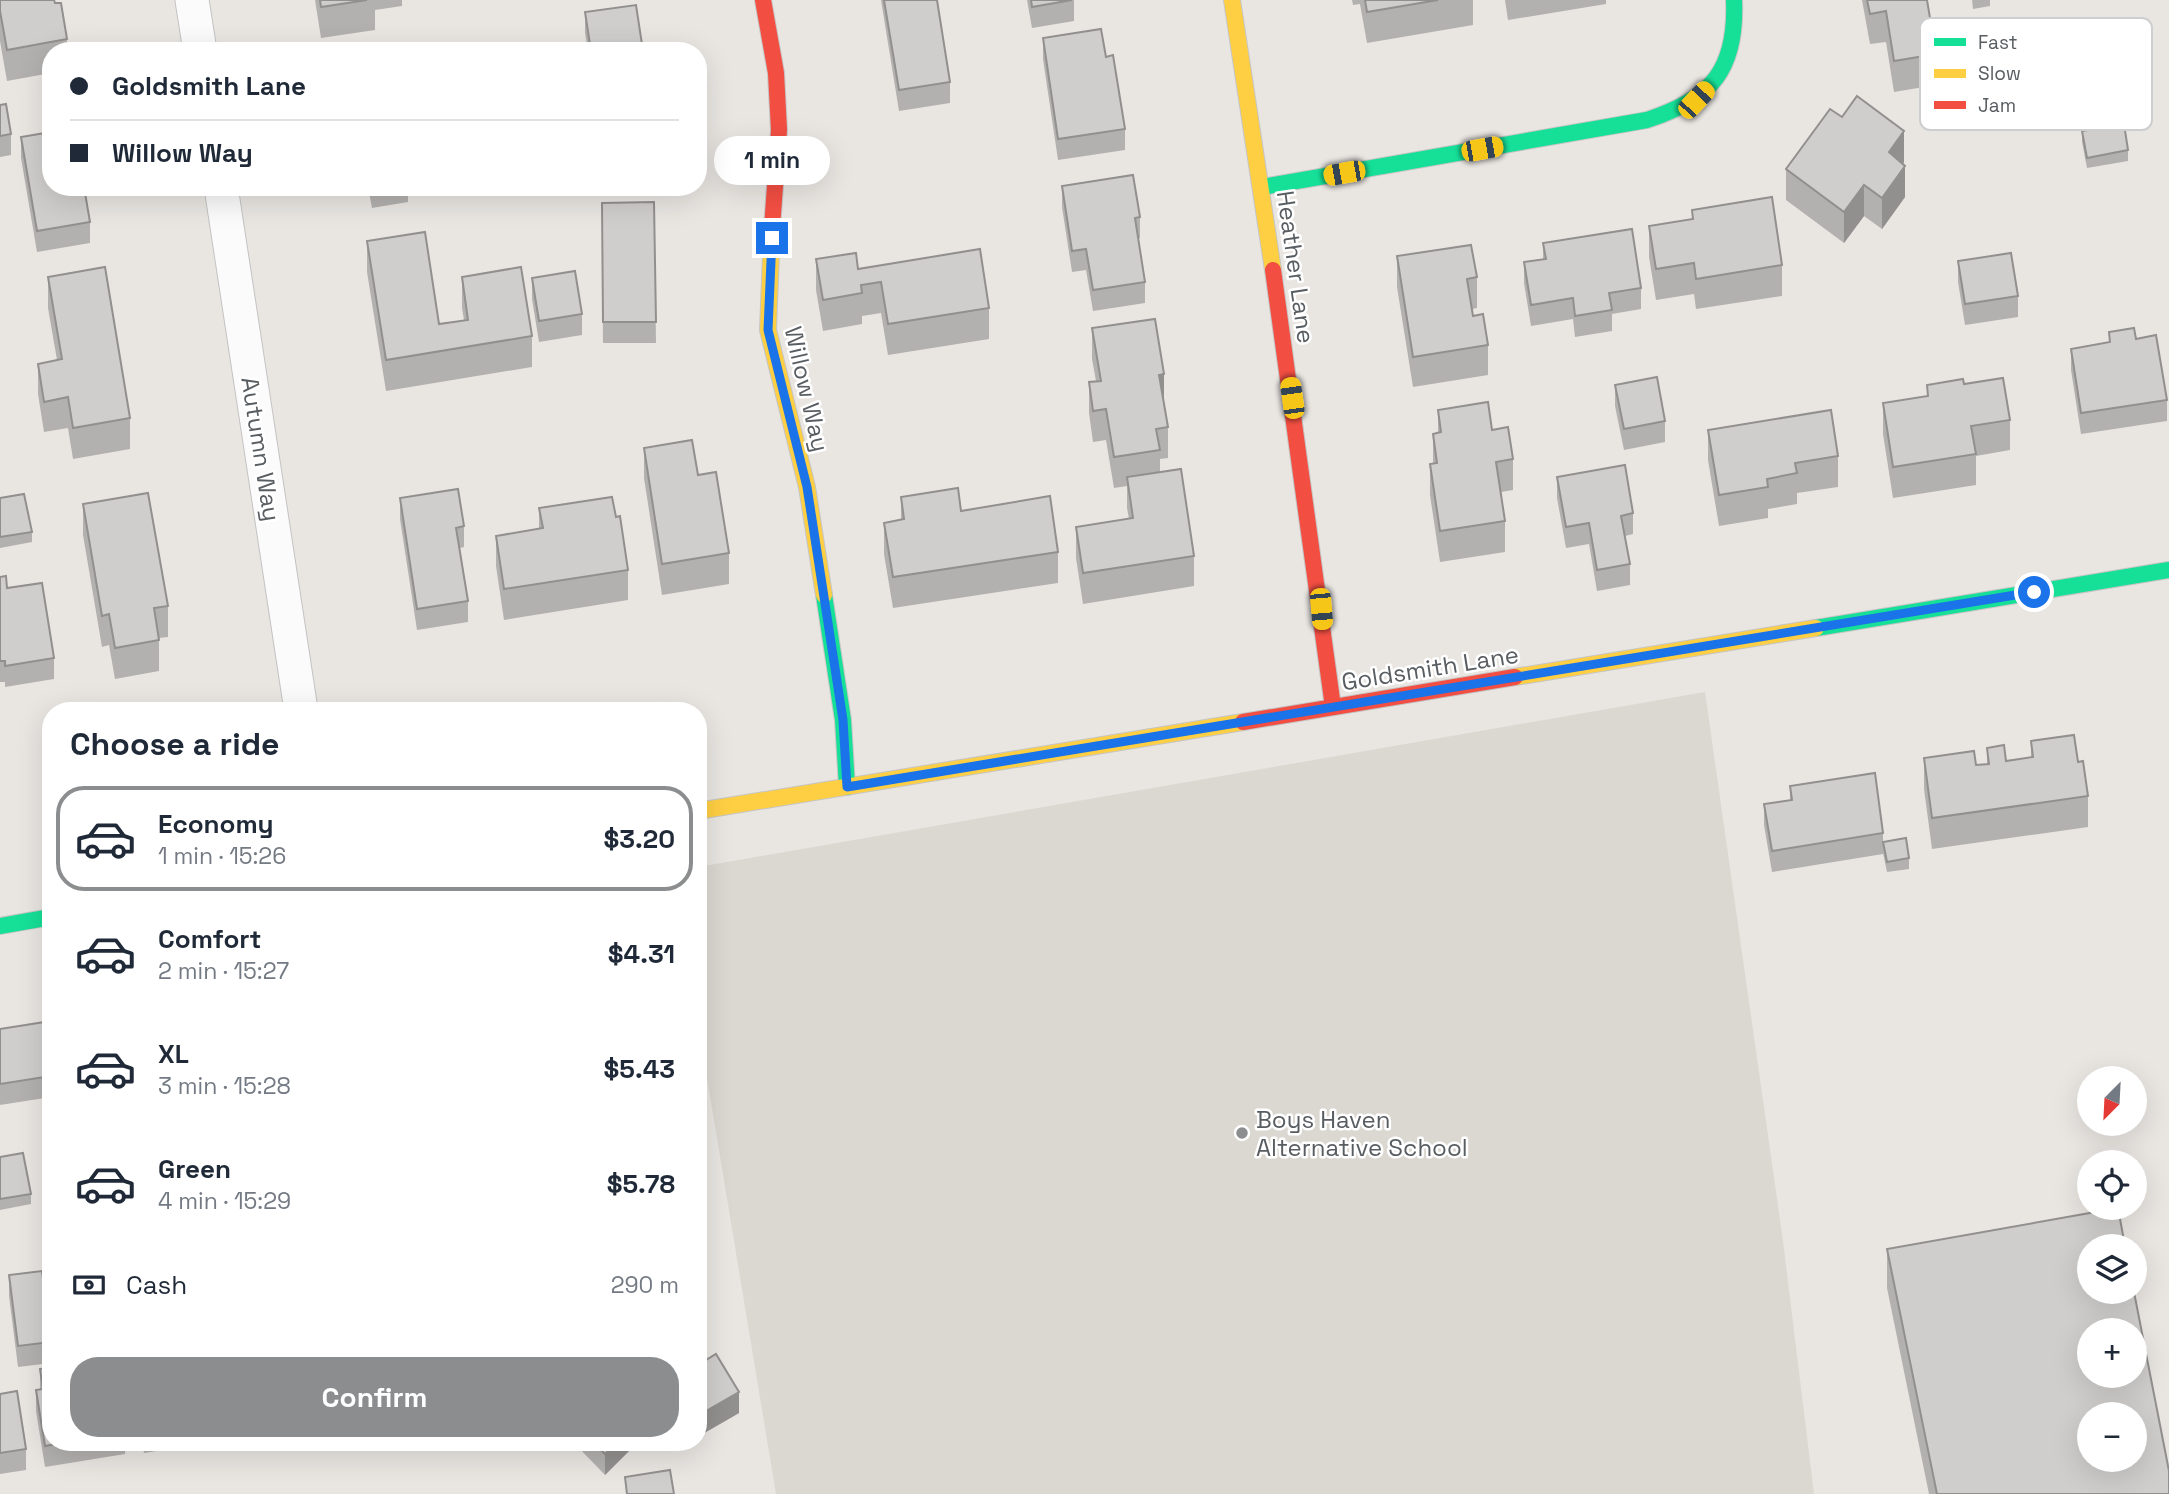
<!DOCTYPE html>
<html lang="en">
<head>
<meta charset="utf-8">
<style>
  body { margin:0; font-family:"Space Grotesk",sans-serif; background:#f2f2f3; color:#1f2937; height:100vh; display:flex; flex-direction:column; font-size:26px; white-space:nowrap }
  * { box-sizing:border-box; margin:0 }
  p { font-size:23px; color:#747a83 }
  .icon { flex:none; width:38px; height:38px; fill:none; stroke:currentColor; stroke-width:2; stroke-linecap:round; stroke-linejoin:round }
  .map { position:relative; flex:1; overflow:hidden }
  .drawer { position:absolute; left:42px; top:702px; width:665px; height:749px; display:flex; flex-direction:column; background:#fff; border-radius:28px; box-shadow:0 7px 28px #0002 }
  .drawer>* { flex:none }
  .guide { position:absolute; left:42px; top:42px; width:665px; height:154px; border-radius:28px; box-shadow:0 7px 28px #0002; display:grid; align-content:center; height:154px; padding:0 28px; background:#fff }
  .needle { width:46px; rotate:204deg }
  .buttons { position:absolute; left:2077px; top:1066px; display:grid; gap:14px }
  .buttons a { display:grid; place-items:center; width:70px; height:70px; border-radius:50%; background:#fff; box-shadow:0 7px 28px #0002; font-size:35px }
  .end { position:absolute; width:32px; height:32px; margin:-16px; border:9px solid #1a73e8; background:#fff; box-shadow:0 0 0 4px #fff }
  .from { border-radius:50% }
  .bubble { position:absolute; height:49px; border-radius:24px; background:#fff; box-shadow:0 7px 28px #0002; font-size:23px; font-weight:700; line-height:49px; text-align:center }
  .car { position:absolute; width:21px; height:42px; margin:-21px -10px; border-radius:9px; box-shadow:0 0 5px 2px #0007; background:linear-gradient(#f5c518 24%,#345 0 40%,#f5c518 0 76%,#345 0 86%,#f5c518 0) }
  .guide b { display:flex; align-items:center; gap:24px; height:66px; font-size:26px }
  .guide b+b { border-top:2px solid #e0e1e3 }
  .guide i { width:18px; height:18px; background:#1f2937 }
  ul { padding:0; list-style:none }
  li { display:flex; align-items:center; gap:21px; height:105px; margin:0 14px 10px; padding:0 14px; border:4px solid transparent; border-radius:28px }
  li div { flex:1 }
  li b { display:block; font-size:26px }
  li em { font-style:normal; font-weight:700 }
  li.active { border-color:#8b8d8e }
  li>.icon { width:63px; height:63px; stroke-width:1.5 }
  h2 { padding:0 28px; font-size:32px; line-height:84px }
  .pay { display:flex; align-items:center; gap:18px; height:77px; padding:0 28px; font-size:26px }
  .pay p { margin-inline-start:auto }
  .action { display:flex; gap:14px; margin-top:auto; padding:14px 28px }
  .action a { flex:1; height:80px; border-radius:28px; background:#8b8d8e; color:#fff; font-size:28px; font-weight:700; line-height:80px; text-align:center }
  .map>svg:first-child { display:block }
  .education { fill:#dbd7d1 }
  .lines { fill:none; stroke-linecap:round; stroke-linejoin:round }
  .street-casing { stroke:#c4c3c3; stroke-width:35 }
  .fast-casing { stroke:#c5c5c5; stroke-width:18 }
  .slow-casing { stroke:#c5c5c5; stroke-width:18 }
  .jam-casing { stroke:#c5c5c5; stroke-width:18 }
  .street { stroke:#fcfbfb; stroke-width:33 }
  .fast { stroke:#16e098; stroke-width:16 }
  .slow { stroke:#ffcf43; stroke-width:16 }
  .jam { stroke:#f24e42; stroke-width:16 }
  .wall { fill:#b3b1af }
  .shaded-wall { fill:#92908f }
  .building { fill:#d0cecc; stroke:#92908f; stroke-width:2; fill-rule:evenodd }
  .route { stroke:#1a73e8; stroke-width:9 }
  .poi-dot { fill:#8b8d8e; stroke:#fff; stroke-width:2.5 }
  .labels { text-anchor:middle; dominant-baseline:central; stroke-width:5; stroke-linejoin:round; paint-order:stroke }
  .street-label { font-size:24px; fill:#585d61; stroke:#fff }
  .poi-label { font-size:24px; fill:#585d61; stroke:#fff; text-anchor:start }
  .key { fill:#fff; stroke:#cdced0; stroke-width:2 }
  .key-label { font-size:19px; fill:#585d61 }
</style>
</head>
<body>
<div class="map">
<svg width="2169" height="1494" viewBox="0 0 2169 1494">
  <rect width="100%" height="100%" fill="#e9e6e2"/>
  <path class="education" d="M1705,692L1783,1241L1814,1494H776L698,1024V867Z"/>
  <g class="lines">
    <defs>
      <g id="street">
        <path d="M192,0L200,51"/>
        <path d="M221,187L301,710"/>
      </g>
      <g id="fast">
        <path d="M1262,187L1647,120C1712,99 1737,69 1734,0"/>
        <path d="M824,595L843,720L847,787"/>
        <path d="M1816,628L2169,570"/>
        <path d="M0,926L51,917"/>
      </g>
      <g id="slow">
        <path d="M1232,0L1273,270"/>
        <path d="M772,228L768,330L807,487L824,595"/>
        <path d="M1515,677L1816,628"/>
        <path d="M698,811L1243,722"/>
      </g>
      <g id="jam">
        <path d="M763,0L776,73L779,130L772,228"/>
        <path d="M1273,270L1333,707"/>
        <path d="M1243,722L1515,677"/>
      </g>
    </defs>
    <use href="#street" class="street-casing"/>
    <use href="#fast" class="fast-casing"/>
    <use href="#slow" class="slow-casing"/>
    <use href="#jam" class="jam-casing"/>
    <use href="#street" class="street"/>
    <use href="#fast" class="fast"/>
    <use href="#slow" class="slow"/>
    <use href="#jam" class="jam"/>
  </g>
  <g class="wall">
    <path d="M0,0L67,39V51H51V73L7,81L0,41Z"/>
    <path d="M315,0H402V6L375,10V30L321,38Z"/>
    <path d="M881,0H937L950,82V103L899,111Z"/>
    <path d="M1027,0H1074V21L1032,28Z"/>
    <path d="M1352,0H1473V25L1367,43L1360,4L1353,5Z"/>
    <path d="M1505,0H1606V4L1508,20Z"/>
    <path d="M1862,0H1927L1936,54V85L1894,92L1886,42L1870,44Z"/>
    <path d="M1972,0H1990V6L1973,9Z"/>
    <path d="M585,12L643,51H588L585,33Z"/>
    <path d="M1043,38L1106,57L1125,129V150L1058,160L1043,59Z"/>
    <path d="M0,105L11,134V155L0,157Z"/>
    <path d="M2082,131L2128,150V161L2087,168L2082,142Z"/>
    <path d="M21,137L90,222V243L37,252L21,158Z"/>
    <path d="M1904,162L1903,164L1905,197L1882,229L1864,216L1844,243L1786,200V169Z"/>
    <path d="M1062,186L1140,217V238H1138L1145,282V303L1093,311L1086,270L1072,272L1062,207Z"/>
    <path d="M368,187H408V202L372,208Z"/>
    <path d="M654,202L656,343H603L602,203Z"/>
    <path d="M1692,210L1782,265V296L1696,309L1694,294L1656,300L1649,257V226L1692,219Z"/>
    <path d="M367,241L439,324L464,320L462,308V277L532,336V367L386,391L367,272Z"/>
    <path d="M1543,243L1641,288V309L1612,314V331L1575,337L1573,319L1531,326L1524,283V262L1543,259Z"/>
    <path d="M1397,256L1477,277V308L1472,309L1473,316L1488,345V375L1413,387L1397,287Z"/>
    <path d="M816,259L858,269L989,308V339L888,355L881,313L862,316V324L823,331L816,290Z"/>
    <path d="M1958,261L2018,296V317L1965,325L1958,282Z"/>
    <path d="M48,277L130,418V449L73,459L68,428L44,432L38,394V364L57,360L48,308Z"/>
    <path d="M532,278L582,314V335L539,342L532,299Z"/>
    <path d="M1092,328L1164,405L1168,427V458L1160,459V472L1194,556V586L1083,604L1076,558V527L1129,519L1127,508V486L1114,488L1106,440L1093,442L1089,413V382L1096,381L1092,359Z"/>
    <path d="M2109,332L2167,400V421L2081,434L2071,370V349L2109,342Z"/>
    <path d="M1964,384L2010,420V450L1976,456V485L1893,498L1883,434V403L1927,396V385Z"/>
    <path d="M1615,385L1665,421V442L1624,450L1615,406Z"/>
    <path d="M1438,410L1492,430L1513,459V490L1501,492L1505,521V552L1440,562L1430,495V464H1433V434L1438,433Z"/>
    <path d="M1708,430L1838,456V487L1797,493V504L1768,509V518L1719,526L1708,460Z"/>
    <path d="M644,448L729,553V584L662,595L644,478Z"/>
    <path d="M1557,477L1633,513V534L1625,536L1630,564V585L1597,591L1589,544L1566,548L1557,498Z"/>
    <path d="M901,497L961,511L1058,552V583L893,608L884,554V523L901,520Z"/>
    <path d="M0,498L32,532V542L0,548Z"/>
    <path d="M400,498L464,526V547L460,548L468,601V622L417,630L400,519Z"/>
    <path d="M83,504L168,606V637L159,638V671L115,679L109,645L102,647L83,535Z"/>
    <path d="M539,508L628,570V600L504,620L496,566V536L539,529Z"/>
    <path d="M0,577L54,658V679L5,687V682H0Z"/>
    <path d="M2031,741L2078,762L2088,796V827L1932,849L1924,789V758L1976,765L1987,764V748L2006,761L2031,757Z"/>
    <path d="M1790,786L1883,833V854L1772,872L1764,825V804L1790,800Z"/>
    <path d="M1883,842L1909,858V869L1887,872L1883,853Z"/>
    <path d="M51,1021V1097L0,1105V1029Z"/>
    <path d="M0,1157L31,1194V1204L0,1210Z"/>
    <path d="M1887,1249L2169,1494H1929L1887,1288Z"/>
    <path d="M9,1275L51,1340V1363L18,1367L9,1296Z"/>
    <path d="M698,1365L739,1413L699,1436L698,1435Z"/>
    <path d="M40,1369L51,1442H125V1454L45,1467L36,1411V1390L40,1389Z"/>
    <path d="M0,1394L26,1449V1470L0,1474Z"/>
    <path d="M142,1442H213L144,1453Z"/>
    <path d="M577,1442H638L605,1475L577,1446Z"/>
  </g>
  <g class="shaded-wall">
    <path d="M1904,131V162L1889,183V152Z"/>
    <path d="M1905,166V197L1882,229V198Z"/>
    <path d="M1864,185V216L1844,243V212Z"/>
    <path d="M1164,374V405L1159,375Z"/>
    <path d="M739,1392V1413L699,1436V1415Z"/>
    <path d="M617,1442H638L605,1475V1454Z"/>
  </g>
  <g class="building">
    <path d="M0,0H54L55,3H61L67,39L7,50L0,11Z"/>
    <path d="M320,0H367L321,7Z"/>
    <path d="M884,0H937L950,82L899,90Z"/>
    <path d="M1031,0H1072L1032,7Z"/>
    <path d="M1365,0H1438L1367,12Z"/>
    <path d="M1867,0H1927L1936,54L1894,61L1886,11L1870,14Z"/>
    <path d="M636,5L643,51H591L585,12Z"/>
    <path d="M1101,29L1106,57L1113,55L1125,129L1058,139L1043,38Z"/>
    <path d="M1857,96L1904,131L1889,152L1905,166L1882,198L1864,185L1844,212L1786,169L1830,109L1842,117Z"/>
    <path d="M6,104L11,134L0,136V105Z"/>
    <path d="M2124,124L2128,150L2087,158L2082,131Z"/>
    <path d="M51,132V187H84L90,222L37,231L21,137Z"/>
    <path d="M1133,175L1140,217L1135,218L1145,282L1093,290L1086,249L1072,251L1062,186Z"/>
    <path d="M1772,197L1782,265L1696,279L1694,263L1656,269L1649,226L1693,219L1692,210Z"/>
    <path d="M654,202L656,322H603L602,203Z"/>
    <path d="M1632,229L1641,288L1609,293L1612,310L1575,316L1573,298L1531,305L1524,262L1546,259L1543,243Z"/>
    <path d="M425,232L439,324L468,320L462,277L521,267L532,336L386,360L367,241Z"/>
    <path d="M1471,245L1477,277L1467,279L1473,316L1483,314L1488,345L1413,357L1397,256Z"/>
    <path d="M980,249L989,308L888,324L881,282L861,285L862,293L823,300L816,259L856,253L858,269Z"/>
    <path d="M2011,253L2018,296L1965,304L1958,261Z"/>
    <path d="M105,267L130,418L73,428L68,397L44,402L38,364L62,359L48,277Z"/>
    <path d="M575,271L582,314L539,321L532,278Z"/>
    <path d="M1155,319L1164,374L1159,375L1168,427L1156,429L1160,450L1114,457L1106,409L1093,411L1089,382L1101,381L1092,328Z"/>
    <path d="M2134,328L2136,339L2156,335L2167,400L2081,413L2071,349L2110,342L2109,332Z"/>
    <path d="M1657,377L1665,421L1624,429L1615,385Z"/>
    <path d="M2003,378L2010,420L1971,426L1976,454L1893,467L1883,403L1928,396L1927,385L1963,379L1964,384Z"/>
    <path d="M1488,402L1492,430L1508,427L1513,459L1496,462L1505,521L1440,531L1430,464L1437,463L1433,434L1441,432L1438,410Z"/>
    <path d="M1831,410L1838,456L1795,463L1797,473L1767,479L1768,487L1719,495L1708,430Z"/>
    <path d="M692,440L698,475L716,472L729,553L662,564L644,448Z"/>
    <path d="M1625,465L1633,513L1621,516L1630,564L1597,570L1589,523L1566,527L1557,477Z"/>
    <path d="M1181,469L1194,556L1083,573L1076,527L1133,518L1127,477Z"/>
    <path d="M958,488L961,511L1050,496L1058,552L893,577L884,523L904,519L901,497Z"/>
    <path d="M458,489L464,526L456,528L468,601L417,609L400,498Z"/>
    <path d="M148,493L168,606L154,608L159,640L115,648L109,614L102,616L83,504Z"/>
    <path d="M24,494L32,532L0,537V498Z"/>
    <path d="M612,497L616,517L620,516L628,570L504,589L496,536L543,528L539,508Z"/>
    <path d="M6,576L7,588L42,583L54,658L5,666V661H0V577Z"/>
    <path d="M2074,735L2078,762L2083,761L2088,796L1932,818L1924,758L1974,751L1976,765L1989,764L1987,748L2004,745L2006,761L2033,757L2031,741Z"/>
    <path d="M1875,773L1883,833L1772,851L1764,804L1792,800L1790,786Z"/>
    <path d="M1906,838L1909,858L1887,862L1883,842Z"/>
    <path d="M51,1021V1076L0,1084V1029Z"/>
    <path d="M23,1153L31,1194L0,1199V1157Z"/>
    <path d="M2118,1208L2125,1246H2090V1292H2134L2169,1471V1494H1937L1887,1249ZM2090,1330H2135V1376H2090ZM2090,1414H2135V1460H2090Z"/>
    <path d="M42,1271L51,1342L18,1346L9,1275Z"/>
    <path d="M716,1354L739,1392L699,1415L698,1414V1365Z"/>
    <path d="M51,1367V1442H68L45,1446L36,1390L43,1389L40,1369Z"/>
    <path d="M17,1391L26,1449L0,1453V1394Z"/>
    <path d="M593,1442H617L605,1454Z"/>
    <path d="M670,1470L674,1494H627L625,1477Z"/>
  </g>
  <g class="lines">
    <path class="route" d="M772,238L768,330L807,487L843,720L847,787L2034,592"/>
  </g>
  <circle class="poi-dot" cx="1242" cy="1133" r="7"/>
  <g class="labels">
    <g class="street-label">
      <text transform="translate(1296 267) rotate(82)">Heather Lane</text>
      <text transform="translate(807 389) rotate(77)">Willow Way</text>
      <text transform="translate(261 449) rotate(81)">Autumn Way</text>
      <text transform="translate(1430 668) rotate(-9)">Goldsmith Lane</text>
    </g>
    <g class="poi-label">
      <text x="1256" y="1119">Boys Haven<tspan x="1256" dy="28">Alternative School</tspan></text>
    </g>
  </g>
  <rect x="1920" y="18" width="232" height="112" rx="10" class="key"/>
  <rect x="1934" y="38" width="32" height="8" fill="#16e098"/>
  <rect x="1934" y="69" width="32" height="9" fill="#ffcf43"/>
  <rect x="1934" y="101" width="32" height="8" fill="#f24e42"/>
  <g class="key-label">
    <text x="1978" y="49">Fast</text>
    <text x="1978" y="80">Slow</text>
    <text x="1978" y="112">Jam</text>
  </g>
</svg>
<div class="buttons">
<a><svg class="needle" viewBox="-14 -14 28 28"><path d="M0-13l5 13h-10z" fill="#e53935"/><path d="M0 13l5-13h-10z" fill="#747a83"/></svg></a>
<a><svg class="icon" aria-label="locate" viewBox="0 0 24 24"><circle cx="12" cy="12" r="6"/><path d="M12 2v4M12 18v4M2 12h4M18 12h4"/></svg></a>
<a><svg class="icon" aria-label="layers" viewBox="0 0 24 24"><path d="M12 4l9 5-9 5-9-5zM3 14l9 5 9-5"/></svg></a>
<a>+</a>
<a>−</a>
</div>
<i class="end from" style="left:2034px;top:592px"></i>
<i class="end" style="left:772px;top:238px"></i>
<div class="bubble" style="left:714px;top:136px;width:116px">1 min</div>
<i class="car" style="left:1696px;top:100px;rotate:43deg"></i>
<i class="car" style="left:1482px;top:149px;rotate:80deg"></i>
<i class="car" style="left:1344px;top:173px;rotate:260deg"></i>
<i class="car" style="left:1292px;top:398px;rotate:352deg"></i>
<i class="car" style="left:1321px;top:609px;rotate:175deg"></i>
<div class="guide">
<b><i class="from"></i>Goldsmith Lane</b>
<b><i></i>Willow Way</b>
</div>
<section class="drawer">
<h2>Choose a ride</h2>
<ul>
<li class="active"><svg class="icon" aria-label="car" viewBox="0 0 24 24"><path d="M5 17H2v-5l4-1 3-4h7l3 4 3 1v5h-3M9 17h6M6 11h13"/><circle cx="7" cy="17" r="2"/><circle cx="17" cy="17" r="2"/></svg><div><b>Economy</b><p>1 min · 15:26</p></div><em>$3.20</em></li>
<li><svg class="icon" aria-label="car" viewBox="0 0 24 24"><path d="M5 17H2v-5l4-1 3-4h7l3 4 3 1v5h-3M9 17h6M6 11h13"/><circle cx="7" cy="17" r="2"/><circle cx="17" cy="17" r="2"/></svg><div><b>Comfort</b><p>2 min · 15:27</p></div><em>$4.31</em></li>
<li><svg class="icon" aria-label="car" viewBox="0 0 24 24"><path d="M5 17H2v-5l4-1 3-4h7l3 4 3 1v5h-3M9 17h6M6 11h13"/><circle cx="7" cy="17" r="2"/><circle cx="17" cy="17" r="2"/></svg><div><b>XL</b><p>3 min · 15:28</p></div><em>$5.43</em></li>
<li><svg class="icon" aria-label="car" viewBox="0 0 24 24"><path d="M5 17H2v-5l4-1 3-4h7l3 4 3 1v5h-3M9 17h6M6 11h13"/><circle cx="7" cy="17" r="2"/><circle cx="17" cy="17" r="2"/></svg><div><b>Green</b><p>4 min · 15:29</p></div><em>$5.78</em></li>
</ul>
<div class="pay"><svg class="icon" aria-label="cash" viewBox="0 0 24 24"><path d="M3 7h18v10H3z"/><circle cx="12" cy="12" r="2"/></svg>Cash<p>290 m</p></div>
<div class="action"><a>Confirm</a></div>
</section>
</div>
</body>
</html>
